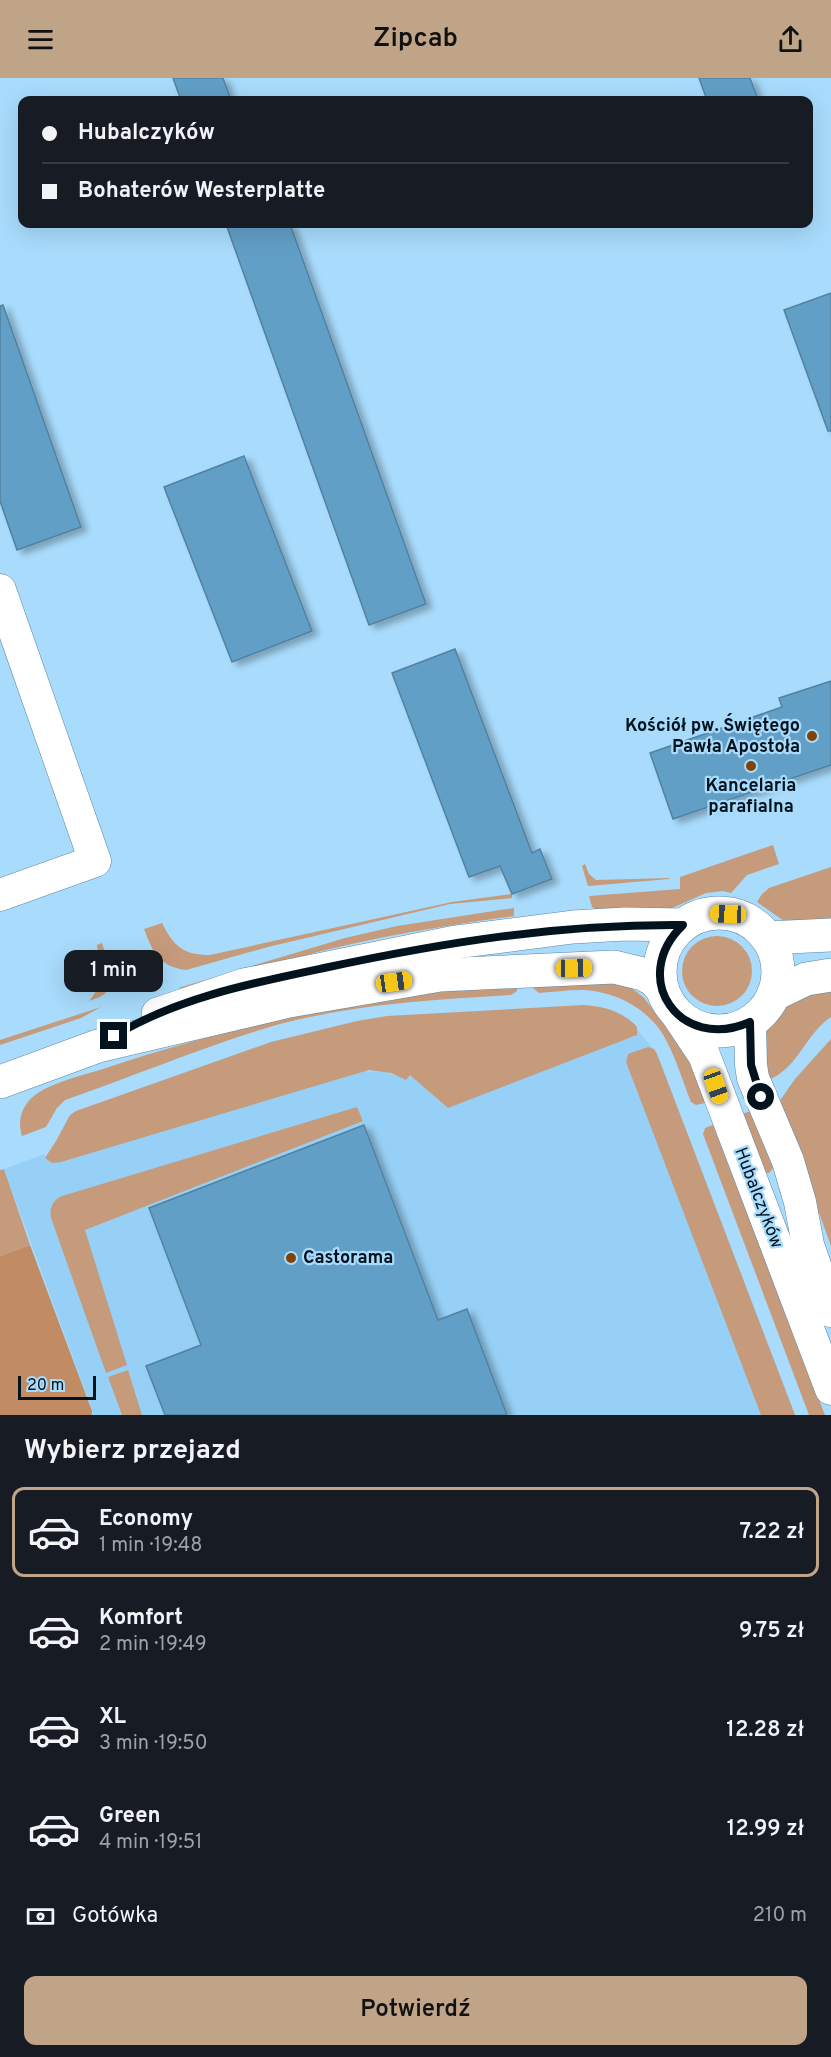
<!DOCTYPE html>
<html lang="pl">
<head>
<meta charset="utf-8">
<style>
  body { margin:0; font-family:Overpass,sans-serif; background:#20242c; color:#f1f3f6; height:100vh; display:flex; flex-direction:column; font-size:22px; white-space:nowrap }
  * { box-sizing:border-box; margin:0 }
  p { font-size:20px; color:#9ea1a6 }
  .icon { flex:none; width:33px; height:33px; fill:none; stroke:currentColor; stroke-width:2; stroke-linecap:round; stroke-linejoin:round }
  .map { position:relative; height:1337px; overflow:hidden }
  .drawer { display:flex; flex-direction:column; background:#171b24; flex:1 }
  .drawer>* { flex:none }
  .hud { position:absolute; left:18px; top:18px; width:795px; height:132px; border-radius:12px; box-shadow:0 6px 24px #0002; display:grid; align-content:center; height:132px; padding:0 24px; background:#171b24 }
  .scale { position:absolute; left:18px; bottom:15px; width:78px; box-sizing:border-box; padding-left:6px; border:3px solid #02131e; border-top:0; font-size:16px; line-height:21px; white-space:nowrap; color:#02131e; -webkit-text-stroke:4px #a8dbfc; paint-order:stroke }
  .end { position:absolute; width:27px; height:27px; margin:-14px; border:8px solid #02131e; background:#fff; box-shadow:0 0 0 3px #fff }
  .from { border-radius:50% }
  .bubble { position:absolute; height:42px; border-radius:12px; background:#171b24; box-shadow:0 6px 24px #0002; font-size:20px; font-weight:600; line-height:42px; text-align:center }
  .car { position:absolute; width:18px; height:36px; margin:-18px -9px; border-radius:8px; box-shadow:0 0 4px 2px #0007; background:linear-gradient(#f5c518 24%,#345 0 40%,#f5c518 0 76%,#345 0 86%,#f5c518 0) }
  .hud b { display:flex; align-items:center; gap:21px; height:57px; font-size:22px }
  .hud b+b { border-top:2px solid #363941 }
  .hud i { width:15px; height:15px; background:#f1f3f6 }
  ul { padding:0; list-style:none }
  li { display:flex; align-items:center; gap:18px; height:90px; margin:0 12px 9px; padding:0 12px; border:3px solid transparent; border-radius:12px }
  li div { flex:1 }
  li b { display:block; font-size:22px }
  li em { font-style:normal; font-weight:600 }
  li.current { border-color:#bfa488 }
  li>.icon { width:54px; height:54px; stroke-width:1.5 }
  h2 { padding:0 24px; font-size:27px; line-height:72px }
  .pay { display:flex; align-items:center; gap:15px; height:66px; padding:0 24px; font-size:22px }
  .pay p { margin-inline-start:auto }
  .cta { display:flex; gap:12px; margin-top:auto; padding:12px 24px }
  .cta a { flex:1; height:69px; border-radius:12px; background:#bfa488; color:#111; font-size:24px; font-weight:600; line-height:69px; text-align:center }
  header { display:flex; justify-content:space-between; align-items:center; height:78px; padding:0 24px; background:#bfa488; color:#111; font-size:27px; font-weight:600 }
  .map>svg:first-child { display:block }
  .built { fill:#97d0f6 }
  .green { fill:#c69b7c }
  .forest { fill:#c18c64 }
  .building { fill:#629fc6; stroke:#5282a0; stroke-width:1.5; filter:url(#shadow) }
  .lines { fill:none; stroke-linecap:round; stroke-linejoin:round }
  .minor-casing { stroke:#5887a6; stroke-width:33 }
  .major-casing { stroke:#5887a6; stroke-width:34 }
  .minor { stroke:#fff; stroke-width:32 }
  .major { stroke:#fff; stroke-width:33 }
  .route { stroke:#02131e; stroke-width:8 }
  .poi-dot { fill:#814302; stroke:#a8dbfc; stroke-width:2 }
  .labels { text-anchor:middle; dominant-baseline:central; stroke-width:4.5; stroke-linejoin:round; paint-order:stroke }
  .poi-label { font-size:18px; font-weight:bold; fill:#02131e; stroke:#a8dbfc; text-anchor:end }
  .street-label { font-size:18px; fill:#02131e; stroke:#a8dbfc }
</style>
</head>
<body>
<header><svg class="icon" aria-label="menu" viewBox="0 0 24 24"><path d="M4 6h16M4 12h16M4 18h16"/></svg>Zipcab<svg class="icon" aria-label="share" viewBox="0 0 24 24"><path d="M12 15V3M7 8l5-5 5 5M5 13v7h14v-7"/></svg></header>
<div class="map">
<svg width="831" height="1337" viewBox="0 0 831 1337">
  <defs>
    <filter id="shadow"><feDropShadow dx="6" dy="4" stdDeviation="3" flood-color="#0004"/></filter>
  </defs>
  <rect width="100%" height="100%" fill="#a8dbfc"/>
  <path class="built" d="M637,951L657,976L795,1337H94L4,1091L45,1076V1078L61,1084L361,993L385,994L405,1001L410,997L635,959Z"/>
  <g class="green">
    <path d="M773,767L779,786L747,797L731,815L723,813L706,815L661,835L601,834L592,829L589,818L680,811V799Z"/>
    <path d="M585,786L589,796L596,802L669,800V801L588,808L582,788Z"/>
    <path d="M831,789V841L784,843L757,824L762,816L769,810Z"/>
    <path d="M512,816V820L450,826L268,869L186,892C158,888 153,874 144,851L162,845C174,869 184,877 210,877L452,824Z"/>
    <path d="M514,830V838C428,850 344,864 262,890C244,895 193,915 178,910L345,860L397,848Z"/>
    <circle cx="717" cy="893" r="35"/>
    <path d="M102,865C106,879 119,907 103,917C99,920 93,921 89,923C106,904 100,890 97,867Z"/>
    <path d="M600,902L628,907L644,920L687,976L705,1025L696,1027L691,1024C683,1004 677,983 667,964C652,932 615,912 580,912C567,912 553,914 539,915L533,910V906Z"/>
    <path d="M518,906L517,913L511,917C433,922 356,926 280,946C207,967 137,997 65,1022L57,1030L46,1049L22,1058C17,1042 22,1027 35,1017C54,1003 89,996 112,988C243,944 379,917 518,906Z"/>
    <path d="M831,911V939C806,955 797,992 768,1002C766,992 762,980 763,970C764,930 799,920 831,911Z"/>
    <path d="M584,927C603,928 624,934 637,949V957L448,1030L410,997L406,1002L391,995L369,992L61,1084L52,1085L45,1080L56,1063L70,1037L76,1033L271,964L357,943L387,938Z"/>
    <path d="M101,929L81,940L0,967V962Z"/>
    <path d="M831,961V1168L779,1024L795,1001Z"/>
    <path d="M648,969L654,971L657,976L795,1337H761L626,984L628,976Z"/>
    <path d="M357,1029L363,1043L85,1152L127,1287L106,1295L51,1140C49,1130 53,1122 62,1118Z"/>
    <path d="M750,1033L773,1090L769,1095H765L740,1037Z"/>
    <path d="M713,1047L825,1337H809L703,1056L705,1050Z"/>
    <path d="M4,1091L30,1167L0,1178V1092Z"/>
    <path d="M128,1292L142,1337H122L108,1299Z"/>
  </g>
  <path class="forest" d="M30,1167L92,1333V1337H0V1178Z"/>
  <g class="building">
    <path d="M173,0H223L231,22H181Z"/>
    <path d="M699,0H750L758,22H707Z"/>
    <path d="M226,146H290L426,526L369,547Z"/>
    <path d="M831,215V353H828L784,232Z"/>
    <path d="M3,227L81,449L17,472L0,423V228Z"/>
    <path d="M244,378L312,553L232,584L164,409Z"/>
    <path d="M455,571L532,775L540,771L552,801L512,816L500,788L469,799L392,595Z"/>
    <path d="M831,603V687L673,741L650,675L782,629L779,620Z"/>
    <path d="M364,1047L438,1242L467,1231L507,1337H165L146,1288L201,1267L149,1130Z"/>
  </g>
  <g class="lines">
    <defs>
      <g id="minor">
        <path d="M0,512L95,783L0,817"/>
        <path d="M676,935L704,977L831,1311"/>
        <path d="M750,944L751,987L753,1000L788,1083L800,1124L808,1167L831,1233"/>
      </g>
      <g id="major">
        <circle cx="719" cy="894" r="59"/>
        <path d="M767,860L831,857"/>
        <path d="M773,917L806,901L831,897"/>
        <path d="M158,936L244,907L456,864L573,849L625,846L683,847"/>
        <path d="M0,1004L98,968L289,923L440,897L614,889L643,896L654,902L662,911"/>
      </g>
    </defs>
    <use href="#minor" class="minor-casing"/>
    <use href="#major" class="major-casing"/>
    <use href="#minor" class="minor"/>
    <use href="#major" class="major"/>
  </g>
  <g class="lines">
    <path class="route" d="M114,958C177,920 252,905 324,890C446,864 558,846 683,847C628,900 680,975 750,944L751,987L761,1019"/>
  </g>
  <g class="poi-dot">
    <circle cx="812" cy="658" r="6"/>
    <circle cx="751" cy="688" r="6"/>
    <circle cx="291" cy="1180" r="6"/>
  </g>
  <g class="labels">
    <g class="poi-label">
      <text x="800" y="648">Kościół pw. Świętego<tspan x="800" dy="21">Pawła Apostoła</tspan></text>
      <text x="751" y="708" text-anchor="middle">Kancelaria<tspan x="751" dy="21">parafialna</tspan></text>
      <text x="303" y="1180" text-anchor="start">Castorama</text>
    </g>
    <g class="street-label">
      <text transform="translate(758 1120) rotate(69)">Hubalczyków</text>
    </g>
  </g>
</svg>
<div class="scale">20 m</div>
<i class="end from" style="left:761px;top:1019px"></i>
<i class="end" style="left:114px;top:958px"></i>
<div class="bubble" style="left:64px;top:872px;width:99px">1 min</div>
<i class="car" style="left:728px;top:836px;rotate:272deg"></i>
<i class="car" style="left:574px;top:890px;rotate:89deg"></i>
<i class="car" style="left:394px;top:904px;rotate:82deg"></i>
<i class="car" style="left:716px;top:1008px;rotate:160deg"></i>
<div class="hud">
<b><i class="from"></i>Hubalczyków</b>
<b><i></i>Bohaterów Westerplatte</b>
</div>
</div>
<section class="drawer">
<h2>Wybierz przejazd</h2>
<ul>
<li class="current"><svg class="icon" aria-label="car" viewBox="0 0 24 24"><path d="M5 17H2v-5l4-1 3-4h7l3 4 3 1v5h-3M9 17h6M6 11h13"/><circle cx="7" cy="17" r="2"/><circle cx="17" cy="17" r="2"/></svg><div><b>Economy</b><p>1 min · 19:48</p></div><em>7.22 zł</em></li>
<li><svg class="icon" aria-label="car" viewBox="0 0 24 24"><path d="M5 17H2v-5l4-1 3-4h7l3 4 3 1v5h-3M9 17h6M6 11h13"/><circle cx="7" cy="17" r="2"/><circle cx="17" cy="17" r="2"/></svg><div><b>Komfort</b><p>2 min · 19:49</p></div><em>9.75 zł</em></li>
<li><svg class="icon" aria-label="car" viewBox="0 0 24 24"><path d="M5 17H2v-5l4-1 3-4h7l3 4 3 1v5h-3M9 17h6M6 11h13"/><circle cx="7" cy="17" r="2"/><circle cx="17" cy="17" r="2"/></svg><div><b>XL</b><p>3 min · 19:50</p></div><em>12.28 zł</em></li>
<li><svg class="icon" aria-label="car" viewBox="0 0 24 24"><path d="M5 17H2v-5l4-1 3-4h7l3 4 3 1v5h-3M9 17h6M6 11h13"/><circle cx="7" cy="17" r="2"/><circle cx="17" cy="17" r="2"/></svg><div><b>Green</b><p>4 min · 19:51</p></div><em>12.99 zł</em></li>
</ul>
<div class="pay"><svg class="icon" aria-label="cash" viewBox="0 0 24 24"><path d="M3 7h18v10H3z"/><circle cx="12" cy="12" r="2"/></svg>Gotówka<p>210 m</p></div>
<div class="cta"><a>Potwierdź</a></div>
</section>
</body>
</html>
